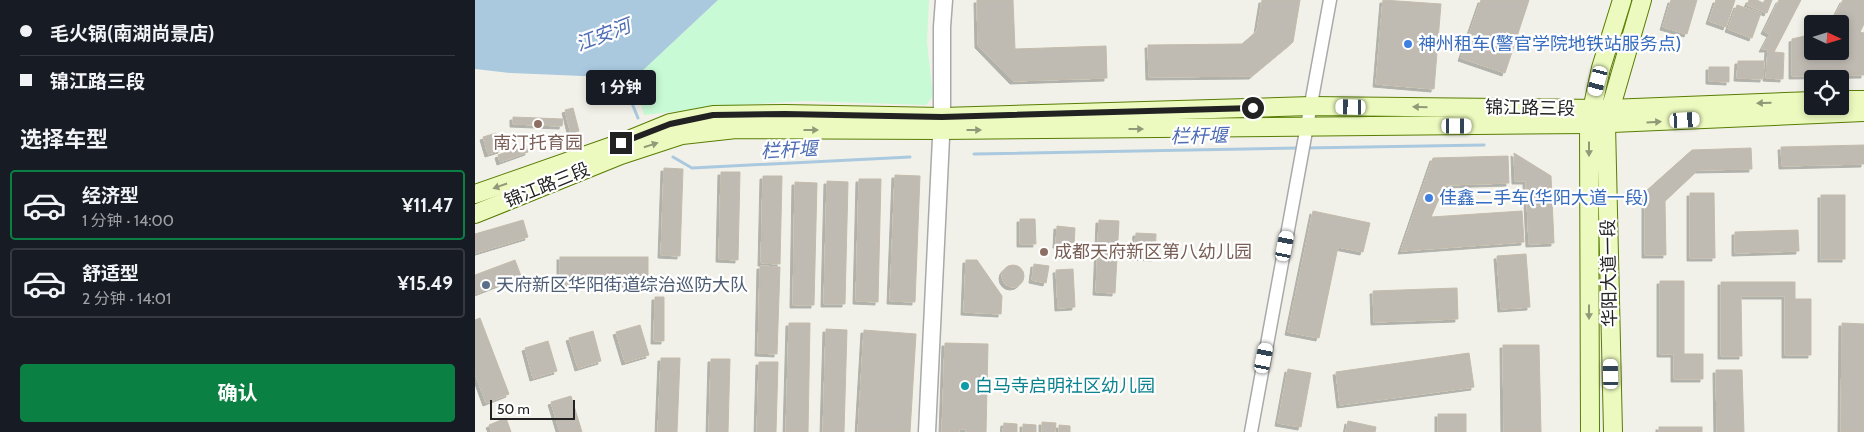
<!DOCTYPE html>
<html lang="zh">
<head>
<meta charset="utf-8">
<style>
  body { margin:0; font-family:Cabin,"Noto Sans SC",sans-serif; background:#20242c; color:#f1f3f6; height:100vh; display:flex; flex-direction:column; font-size:19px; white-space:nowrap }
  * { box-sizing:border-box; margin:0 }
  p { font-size:16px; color:#9ea1a6 }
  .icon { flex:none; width:28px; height:28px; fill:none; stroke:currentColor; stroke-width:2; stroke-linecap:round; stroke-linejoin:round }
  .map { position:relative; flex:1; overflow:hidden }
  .sheet { display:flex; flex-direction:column; background:#171b24; width:475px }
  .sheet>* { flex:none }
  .top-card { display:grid; align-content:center; height:110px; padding:0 20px; background:#171b24 }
  .needle { width:32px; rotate:94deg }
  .buttons { position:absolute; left:1329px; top:15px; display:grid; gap:10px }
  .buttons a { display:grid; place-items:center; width:45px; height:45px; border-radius:5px; background:#171b24; box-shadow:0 2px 8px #0003; font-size:25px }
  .scale { position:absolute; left:15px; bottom:12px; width:85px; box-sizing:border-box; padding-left:5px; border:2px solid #222; border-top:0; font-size:14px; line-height:18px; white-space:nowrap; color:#222; -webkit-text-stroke:4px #fff; paint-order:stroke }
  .end { position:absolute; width:22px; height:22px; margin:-11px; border:6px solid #222; background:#fff; box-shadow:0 0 0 2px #fff }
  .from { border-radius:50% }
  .bubble { position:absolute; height:35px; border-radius:5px; background:#171b24; box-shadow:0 2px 8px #0003; font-size:16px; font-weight:700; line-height:35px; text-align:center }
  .car { position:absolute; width:15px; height:30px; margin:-15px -8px; border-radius:6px; box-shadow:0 0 4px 1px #0007; background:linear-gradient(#fff 24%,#345 0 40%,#fff 0 76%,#345 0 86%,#fff 0) }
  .top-card b { display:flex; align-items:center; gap:18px; height:48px; font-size:19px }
  .top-card b+b { border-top:1px solid #363941 }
  .top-card i { width:12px; height:12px; background:#f1f3f6 }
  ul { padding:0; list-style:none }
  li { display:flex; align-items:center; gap:15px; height:70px; margin:0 10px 8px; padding:0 10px; border:2px solid #363941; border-radius:5px }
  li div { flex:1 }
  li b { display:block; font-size:19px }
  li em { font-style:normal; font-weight:700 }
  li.current { border-color:#0b8043 }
  li>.icon { width:45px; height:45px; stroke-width:1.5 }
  h2 { padding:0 20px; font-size:22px; line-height:60px }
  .primary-button { display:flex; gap:10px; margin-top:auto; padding:10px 20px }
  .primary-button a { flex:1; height:58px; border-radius:5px; background:#0b8043; color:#fff; font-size:20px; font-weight:700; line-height:58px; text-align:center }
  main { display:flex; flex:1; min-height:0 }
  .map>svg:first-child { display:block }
  .park { fill:#c8fad5 }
  .water { fill:#aac9df }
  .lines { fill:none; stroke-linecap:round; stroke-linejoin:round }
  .stream { stroke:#aac9df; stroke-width:3 }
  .building { fill:#bfbab2; stroke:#c4bbab; filter:url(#shadow) }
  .minor-casing { stroke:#a9a9a9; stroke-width:15 }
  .tertiary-casing { stroke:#a9a9a9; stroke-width:19 }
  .secondary-casing { stroke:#597d04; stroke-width:20 }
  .minor { stroke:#fff; stroke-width:12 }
  .tertiary { stroke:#fff; stroke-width:16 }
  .secondary { stroke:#ecfabf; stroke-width:18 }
  .oneway { fill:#919978 }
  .route { stroke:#222; stroke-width:6 }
  .shop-dot { fill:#3f7fe0; stroke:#fff; stroke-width:2 }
  .education-dot { fill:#8d6e63; stroke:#fff; stroke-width:2 }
  .service-dot { fill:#5c6f8a; stroke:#fff; stroke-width:2 }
  .culture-dot { fill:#0f9aa8; stroke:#fff; stroke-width:2 }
  .labels { text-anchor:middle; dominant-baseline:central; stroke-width:4.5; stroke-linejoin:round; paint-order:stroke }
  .shop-label { font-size:18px; fill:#366cbe; stroke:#fff; text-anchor:start }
  .street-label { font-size:18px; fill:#222; stroke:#fff }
  .education-label { font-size:18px; fill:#785e54; stroke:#fff }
  .service-label { font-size:18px; fill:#4e5e75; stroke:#fff; text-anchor:start }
  .culture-label { font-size:18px; fill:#0d838f; stroke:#fff; text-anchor:start }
  .water-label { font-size:19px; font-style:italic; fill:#4d6cb3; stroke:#fff }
</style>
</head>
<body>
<main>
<section class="sheet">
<div class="top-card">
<b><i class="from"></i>毛火锅(南湖尚景店)</b>
<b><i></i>锦江路三段</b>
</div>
<h2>选择车型</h2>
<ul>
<li class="current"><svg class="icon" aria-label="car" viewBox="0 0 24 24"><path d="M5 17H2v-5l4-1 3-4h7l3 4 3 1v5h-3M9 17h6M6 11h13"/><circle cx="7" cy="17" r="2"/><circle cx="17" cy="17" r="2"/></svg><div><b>经济型</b><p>1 分钟 · 14:00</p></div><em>¥11.47</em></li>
<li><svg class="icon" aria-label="car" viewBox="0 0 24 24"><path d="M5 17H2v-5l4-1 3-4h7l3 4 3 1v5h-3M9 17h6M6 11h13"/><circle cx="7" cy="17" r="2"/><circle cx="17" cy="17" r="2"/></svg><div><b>舒适型</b><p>2 分钟 · 14:01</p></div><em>¥15.49</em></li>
</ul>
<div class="primary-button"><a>确认</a></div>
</section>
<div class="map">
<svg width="1389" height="432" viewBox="0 0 1389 432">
  <defs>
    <filter id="shadow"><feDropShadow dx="-3" dy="3" stdDeviation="0" flood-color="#0004"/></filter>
  </defs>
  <rect width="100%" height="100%" fill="#f2f1e9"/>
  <path class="park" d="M243,0H454L452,42L458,96L451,105L331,101L262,105L169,115L157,74L165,73Z"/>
  <path class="water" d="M0,0H243L165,73L131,77L36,73L0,69Z"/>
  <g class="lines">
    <g class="stream">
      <path d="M147,71L154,96L163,118"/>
      <path d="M830,148L1009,145"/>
      <path d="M499,154L824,148"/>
      <path d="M198,157L217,168L435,157"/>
    </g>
  </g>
  <g class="building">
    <path d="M502,0H538L540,49L631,46L632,78L538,81L503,45Z"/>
    <path d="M787,0H825L818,42L777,76L674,77L673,45L767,44L782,31Z"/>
    <path d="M908,0L966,4L959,89L901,84Z"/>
    <path d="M1006,0H1054L1030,73L986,58Z"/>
    <path d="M1196,0H1222L1212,34L1188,27Z"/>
    <path d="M1241,0H1260L1251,27L1234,21Z"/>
    <path d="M1274,0H1282L1288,3L1290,0H1297L1292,13L1272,5Z"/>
    <path d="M1304,0H1326L1299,52L1309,53L1308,79L1291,78L1293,49H1287L1295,34L1289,31Z"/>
    <path d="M1368,0H1389V24L1385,32L1389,33V75L1317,76V39L1338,34V51H1365V24H1356Z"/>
    <path d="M1262,5L1286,13L1277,38L1253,29Z"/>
    <path d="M1263,61H1289L1288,79L1262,78Z"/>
    <path d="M1234,67H1254V82L1234,81Z"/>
    <path d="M98,108L104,131L96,134L90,110Z"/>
    <path d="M38,117L88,119L87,126L38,124Z"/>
    <path d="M21,133L26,150L13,154L8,137Z"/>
    <path d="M51,145L53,152L25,162L23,155Z"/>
    <path d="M1389,145V164L1307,166L1306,147Z"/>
    <path d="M1276,148L1277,169L1223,170L1190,201L1191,255H1170V192L1217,150Z"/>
    <path d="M1039,153L1076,176L1079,243L1054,244L1051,181H1040Z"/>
    <path d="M1033,156L1034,183L970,185L956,217L1047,211L1049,242L926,251L958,158Z"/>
    <path d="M189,168L208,169L205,256L186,255Z"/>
    <path d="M246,172H265L263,260L244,259Z"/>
    <path d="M420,175L445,176L440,302L415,301Z"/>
    <path d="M288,176H307L305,264L286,263Z"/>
    <path d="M384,179H406L403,302L381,301Z"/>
    <path d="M352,181L373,182L370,304H349Z"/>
    <path d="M320,182L342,183L339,305H318Z"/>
    <path d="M1215,193H1239L1240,258H1215Z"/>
    <rect x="1346" y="195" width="24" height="64"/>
    <path d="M838,211L895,223L888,252L863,247L844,338L813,332Z"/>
    <path d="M545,219H560L561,244H545Z"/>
    <path d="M48,220L53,237L0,253V234Z"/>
    <path d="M624,220L644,221L640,293L621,292Z"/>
    <path d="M582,226L600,228L599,246L581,245Z"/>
    <path d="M1323,230L1324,251L1260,253V232Z"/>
    <path d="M661,233L681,234L680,258L659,257Z"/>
    <path d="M1051,254L1055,307L1026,309L1022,256Z"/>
    <rect x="85" y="257" width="88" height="27"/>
    <path d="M40,260L46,276L0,294V275Z"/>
    <path d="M491,260H502L527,296L526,314L489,312Z"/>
    <path d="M559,264L574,266L571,283L557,280Z"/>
    <circle cx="538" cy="276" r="11"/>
    <path d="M285,266L305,267L302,354L283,353Z"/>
    <path d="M598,269L600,307L583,308L581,270Z"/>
    <path d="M1185,281H1209V354H1228V379H1199V354H1185Z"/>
    <path d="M1246,282H1320V299H1336V355H1310V296H1266L1267,356H1246Z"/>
    <path d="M982,288L983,319L899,322L898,291Z"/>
    <path d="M180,297H189V341H179Z"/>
    <path d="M5,318L34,394L11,403L0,373V320Z"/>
    <path d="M314,323H335L333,432H311Z"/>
    <path d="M1367,323L1389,324V432H1366Z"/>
    <path d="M165,325L174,355L150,362L141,332Z"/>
    <path d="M351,329L372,330L369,432H348Z"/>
    <path d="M389,330L441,334L435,432H383Z"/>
    <path d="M118,331L126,361L103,368L94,338Z"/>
    <path d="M73,341L82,371L58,378L50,348Z"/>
    <path d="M470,343L513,344L511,432H491V429H484V432H467Z"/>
    <path d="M1028,345H1064L1066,432H1029Z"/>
    <path d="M994,353L999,387L865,405L861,372Z"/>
    <path d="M186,358H205L202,432H183Z"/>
    <path d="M236,359H255L253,432H234Z"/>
    <path d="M284,362H303L301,432H282Z"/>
    <path d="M813,369L836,373L826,427L803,423Z"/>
    <path d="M1241,370H1267L1269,432H1242Z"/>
    <path d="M96,396L107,432H85L76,402Z"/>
    <rect x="963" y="414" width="28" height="18"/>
    <path d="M31,418L36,432H17L14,425Z"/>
    <path d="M873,421L901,427L900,432H871Z"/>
    <path d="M567,422L581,423L580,432H567Z"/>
    <path d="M529,423L542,424V432H528Z"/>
    <path d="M548,424L561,425V432H548Z"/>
    <path d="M584,425L595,426V432H584Z"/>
    <rect x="1184" y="427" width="43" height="5"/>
  </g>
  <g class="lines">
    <defs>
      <path id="minor" d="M776,432L855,0"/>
      <path id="tertiary" d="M452,432L467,117V27L469,0"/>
      <g id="secondary">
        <path d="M1365,100H1389"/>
        <path d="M0,194L146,143L195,123L238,115L310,114L467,117L836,106L1134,109L1338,101"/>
        <path d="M0,214L146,155L207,135L261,129L466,130L1114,124L1389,112"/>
        <path d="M1115,432L1114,124L1126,68L1147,0"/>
        <path d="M1138,432L1131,124L1167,0"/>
      </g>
    </defs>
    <use href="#minor" class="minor-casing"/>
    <use href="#tertiary" class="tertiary-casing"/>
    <use href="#secondary" class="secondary-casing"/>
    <use href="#minor" class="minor"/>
    <use href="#tertiary" class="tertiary"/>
    <use href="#secondary" class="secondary"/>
  </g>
  <defs><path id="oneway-solid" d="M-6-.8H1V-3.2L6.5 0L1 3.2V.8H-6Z" transform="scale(1.25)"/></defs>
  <g class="oneway">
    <use href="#oneway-solid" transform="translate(1289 103) rotate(178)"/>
    <use href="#oneway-solid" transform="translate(945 107) rotate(-179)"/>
    <use href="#oneway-solid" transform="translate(1179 122) rotate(-3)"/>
    <use href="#oneway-solid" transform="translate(661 129)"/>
    <use href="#oneway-solid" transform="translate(336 130)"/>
    <use href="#oneway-solid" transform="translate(499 130)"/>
    <use href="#oneway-solid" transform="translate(176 145) rotate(-17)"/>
    <use href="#oneway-solid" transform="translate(1114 149) rotate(90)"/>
    <use href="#oneway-solid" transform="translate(25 186) rotate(161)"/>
    <use href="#oneway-solid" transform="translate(1114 312) rotate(90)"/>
  </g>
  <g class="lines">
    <path class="route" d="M146,143L195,124L238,115L310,114L467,117L778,108"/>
  </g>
  <g class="shop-dot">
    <circle cx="933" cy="44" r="5"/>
    <circle cx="954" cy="198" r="5"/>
  </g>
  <g class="education-dot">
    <circle cx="63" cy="124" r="5"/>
    <circle cx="569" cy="252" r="5"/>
  </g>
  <circle class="service-dot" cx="11" cy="285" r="5"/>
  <circle class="culture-dot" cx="490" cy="386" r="5"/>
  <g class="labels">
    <g class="shop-label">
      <text x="943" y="44">神州租车(警官学院地铁站服务点)</text>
      <text x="964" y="198">佳鑫二手车(华阳大道一段)</text>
    </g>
    <g class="street-label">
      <text transform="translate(1055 108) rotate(1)">锦江路三段</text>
      <text transform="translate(72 185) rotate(-22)">锦江路三段</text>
      <text transform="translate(1134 273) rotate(-91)">华阳大道一段</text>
    </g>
    <g class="education-label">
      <text x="63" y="143">南汀托育园</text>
      <text x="579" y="252" text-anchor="start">成都天府新区第八幼儿园</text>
    </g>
    <g class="service-label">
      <text x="21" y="285">天府新区华阳街道综治巡防大队</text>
    </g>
    <g class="culture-label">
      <text x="500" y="386">白马寺启明社区幼儿园</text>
    </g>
    <g class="water-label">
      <text transform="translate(128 35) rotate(-21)">江安河</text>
      <text transform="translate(724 136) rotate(-1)">栏杆堰</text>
      <text transform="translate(314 150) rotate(-3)">栏杆堰</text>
    </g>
  </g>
</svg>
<div class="buttons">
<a><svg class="needle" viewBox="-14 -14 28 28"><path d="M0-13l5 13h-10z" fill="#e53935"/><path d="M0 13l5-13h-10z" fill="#9ea1a6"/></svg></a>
<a><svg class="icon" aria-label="locate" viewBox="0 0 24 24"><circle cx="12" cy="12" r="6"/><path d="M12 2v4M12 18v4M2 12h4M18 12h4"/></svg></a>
</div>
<div class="scale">50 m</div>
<i class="end from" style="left:778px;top:108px"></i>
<i class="end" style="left:146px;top:143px"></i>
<div class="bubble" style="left:111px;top:70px;width:70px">1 分钟</div>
<i class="car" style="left:1123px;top:81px;rotate:195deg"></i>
<i class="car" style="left:876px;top:107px;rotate:271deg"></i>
<i class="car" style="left:1210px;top:120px;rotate:87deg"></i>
<i class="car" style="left:982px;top:126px;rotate:90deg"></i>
<i class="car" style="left:810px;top:246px;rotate:11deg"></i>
<i class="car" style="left:789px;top:358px;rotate:11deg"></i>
<i class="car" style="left:1136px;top:374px;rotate:359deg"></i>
</div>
</main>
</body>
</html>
